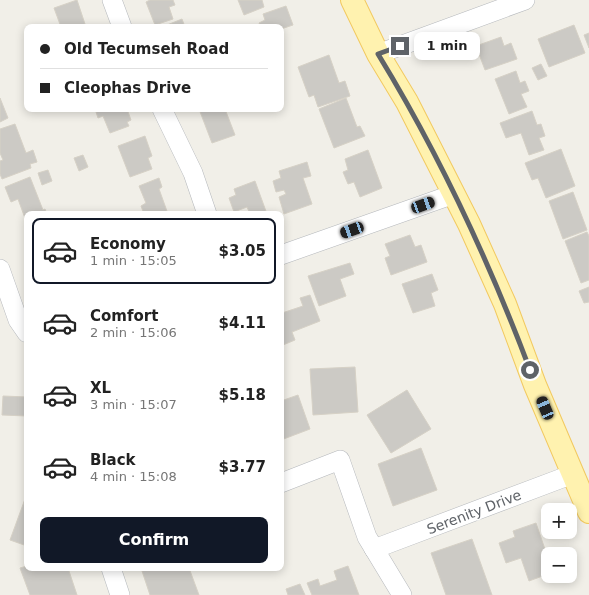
<!DOCTYPE html>
<html lang="en">
<head>
<meta charset="utf-8">
<style>
  body { margin:0; font-family:"DejaVu Sans",sans-serif; background:#f2f2f2; color:#222; height:100vh; display:flex; flex-direction:column; font-size:15px; white-space:nowrap }
  * { box-sizing:border-box; margin:0 }
  p { font-size:13px; color:#767676 }
  .icon { flex:none; width:22px; height:22px; fill:none; stroke:currentColor; stroke-width:2; stroke-linecap:round; stroke-linejoin:round }
  .map { position:relative; flex:1; overflow:hidden }
  .sheet { position:absolute; left:24px; top:211px; width:260px; height:360px; display:flex; flex-direction:column; background:#fff; border-radius:8px; box-shadow:0 2px 10px #0003 }
  .sheet>* { flex:none }
  .hud { position:absolute; left:24px; top:24px; width:260px; height:88px; border-radius:8px; box-shadow:0 2px 10px #0003; display:grid; align-content:center; height:88px; padding:0 16px; background:#fff }
  .buttons { position:absolute; left:541px; top:503px; display:grid; gap:8px }
  .buttons a { display:grid; place-items:center; width:36px; height:36px; border-radius:8px; background:#fff; box-shadow:0 2px 10px #0003; font-size:20px }
  .end { position:absolute; width:18px; height:18px; margin:-9px; border:5px solid #5f6368; background:#fff; box-shadow:0 0 0 2px #fff }
  .from { border-radius:50% }
  .bubble { position:absolute; height:28px; border-radius:8px; background:#fff; box-shadow:0 2px 10px #0003; font-size:13px; font-weight:700; line-height:28px; text-align:center }
  .car { position:absolute; width:12px; height:24px; margin:-12px -6px; border-radius:5px; box-shadow:0 0 3px 1px #0007; background:linear-gradient(#222 24%,#8ab4d8 0 40%,#222 0 76%,#8ab4d8 0 86%,#222 0) }
  .hud b { display:flex; align-items:center; gap:14px; height:38px; font-size:15px }
  .hud b+b { border-top:1px solid #e0e0e0 }
  .hud i { width:10px; height:10px; background:#222 }
  ul { padding:7px 0 0; list-style:none }
  li { display:flex; align-items:center; gap:12px; height:66px; margin:0 8px 6px; padding:0 8px; border:2px solid transparent; border-radius:8px }
  li div { flex:1 }
  li b { display:block; font-size:15px }
  li em { font-style:normal; font-weight:700 }
  li.active { border-color:#111827 }
  li>.icon { width:36px; height:36px; stroke-width:1.5 }
  .button { display:flex; gap:8px; margin-top:auto; padding:8px 16px }
  .button a { flex:1; height:46px; border-radius:8px; background:#111827; color:#fff; font-size:16px; font-weight:700; line-height:46px; text-align:center }
  .map>svg:first-child { display:block }
  .building { fill:#cccac5; stroke:#d6d1c6 }
  .lines { fill:none; stroke-linecap:round; stroke-linejoin:round }
  .minor-casing { stroke:#b5b8bc; stroke-width:20 }
  .major-casing { stroke:#f2c960; stroke-width:24 }
  .minor { stroke:#fff; stroke-width:19 }
  .major { stroke:#fff2af; stroke-width:22 }
  .route { stroke:#5f6368; stroke-width:5 }
  .labels { text-anchor:middle; dominant-baseline:central; stroke-width:3; stroke-linejoin:round; paint-order:stroke }
  .street-label { font-size:14px; fill:#5f6368; stroke:#fff }
</style>
</head>
<body>
<div class="map">
<svg width="589" height="595" viewBox="0 0 589 595">
  <rect width="100%" height="100%" fill="#f1efe8"/>
  <g class="building">
    <path d="M77,0L86,27H61L54,8Z"/>
    <path d="M150,0H173L175,5L169,7L173,19L155,25L146,2Z"/>
    <path d="M238,0H262L264,7L244,15Z"/>
    <path d="M286,6L293,25L281,29V27H261L259,23L265,20L263,14Z"/>
    <path d="M182,19L185,27H162Z"/>
    <path d="M574,25L585,53L549,67L538,39Z"/>
    <path d="M589,33V48L584,35Z"/>
    <path d="M501,37L504,46L511,43L517,59L485,70L476,46Z"/>
    <path d="M329,55L339,83L345,81L350,96L318,107L314,95L309,97L298,67Z"/>
    <path d="M541,64L547,76L538,80L532,68Z"/>
    <path d="M516,71L520,83L525,81L529,91L521,94L527,107L509,114L495,79Z"/>
    <path d="M0,98L8,118L0,122Z"/>
    <path d="M346,98L357,127L360,126L365,136L334,148L319,109Z"/>
    <path d="M95,109H127L131,120L127,122L129,126L110,133L103,116L98,118Z"/>
    <path d="M199,109H225L235,135L212,143Z"/>
    <path d="M532,111L537,125L541,124L545,136L539,138L544,150L529,155L521,133L506,138L500,123Z"/>
    <path d="M15,124L26,153L33,150L37,162L30,164L31,168L2,179L0,174V161L3,160L0,153V129Z"/>
    <path d="M145,136L152,156L148,158L152,169L130,177L118,146Z"/>
    <path d="M561,149L575,186L546,198L538,178L532,180L525,163Z"/>
    <path d="M368,150L382,188L360,197L354,182L348,184L343,172L348,170L345,159Z"/>
    <path d="M83,155L88,167L79,171L74,158Z"/>
    <path d="M307,162L311,176L303,178L312,204L284,214L279,197L286,194L284,190L276,192L273,181L281,178L279,171Z"/>
    <path d="M48,170L52,181L42,185L38,173Z"/>
    <path d="M30,177L43,210L45,209L47,214H27L26,221L18,199L11,202L5,187Z"/>
    <path d="M159,178L162,187L159,189L168,214H144L141,206L146,203L139,186Z"/>
    <path d="M255,181L267,214H250L247,207L234,212L229,198L236,195L234,189Z"/>
    <path d="M573,192L587,230L563,239L549,201Z"/>
    <path d="M587,232L589,236V280L581,283L565,241Z"/>
    <path d="M410,235L415,247L421,245L427,262L391,275L385,258L390,256L385,244Z"/>
    <path d="M350,263L354,274L340,279L346,296L319,306L308,276Z"/>
    <path d="M432,274L438,290L431,293L435,306L413,313L402,284Z"/>
    <path d="M589,287V302L584,303L579,291Z"/>
    <path d="M310,295L320,321L292,332L295,340L283,345L281,340V310L282,313L303,306L300,298Z"/>
    <path d="M355,367L358,412L313,415L310,369Z"/>
    <path d="M407,390L431,429L391,453L367,415Z"/>
    <path d="M27,393V416L2,415L3,396L27,397Z"/>
    <path d="M298,395L310,429L281,440V401Z"/>
    <path d="M421,448L437,490L393,506L378,464Z"/>
    <path d="M25,499H27V546L10,540Z"/>
    <path d="M536,523L548,558V574L529,581L521,558L506,563L499,543L515,537L513,531Z"/>
    <path d="M472,539L492,595H446L431,553Z"/>
    <path d="M27,566V568H68L77,595H30L20,568Z"/>
    <path d="M348,566L359,595H312L307,583L318,579L320,586L337,580L334,571Z"/>
    <path d="M141,568H189L199,595H150Z"/>
    <path d="M300,584L305,595H288L286,589Z"/>
  </g>
  <g class="lines">
    <defs>
      <g id="minor">
        <path d="M112,0L122,27"/>
        <path d="M378,54L525,0"/>
        <path d="M162,109L193,173L207,214"/>
        <path d="M281,255L454,194"/>
        <path d="M0,269L18,320L27,333"/>
        <path d="M281,483L340,460L367,537L402,595"/>
        <path d="M374,549L573,474"/>
        <path d="M111,568L120,595"/>
      </g>
      <path id="major" d="M352,0L378,54L407,102L469,224L505,304L535,385L589,512"/>
    </defs>
    <use href="#minor" class="minor-casing"/>
    <use href="#major" class="major-casing"/>
    <use href="#minor" class="minor"/>
    <use href="#major" class="major"/>
  </g>
  <g class="lines">
    <path class="route" d="M400,46L378,54C439,154 489,261 530,370"/>
  </g>
  <g class="labels">
    <g class="street-label">
      <text transform="translate(474 512) rotate(-21)">Serenity Drive</text>
    </g>
  </g>
</svg>
<div class="buttons">
<a>+</a>
<a>−</a>
</div>
<i class="end from" style="left:530px;top:370px"></i>
<i class="end" style="left:400px;top:46px"></i>
<div class="bubble" style="left:414px;top:32px;width:66px">1 min</div>
<i class="car" style="left:423px;top:205px;rotate:70deg"></i>
<i class="car" style="left:352px;top:230px;rotate:250deg"></i>
<i class="car" style="left:545px;top:408px;rotate:337deg"></i>
<div class="hud">
<b><i class="from"></i>Old Tecumseh Road</b>
<b><i></i>Cleophas Drive</b>
</div>
<section class="sheet">
<ul>
<li class="active"><svg class="icon" aria-label="car" viewBox="0 0 24 24"><path d="M5 17H2v-5l4-1 3-4h7l3 4 3 1v5h-3M9 17h6M6 11h13"/><circle cx="7" cy="17" r="2"/><circle cx="17" cy="17" r="2"/></svg><div><b>Economy</b><p>1 min · 15:05</p></div><em>$3.05</em></li>
<li><svg class="icon" aria-label="car" viewBox="0 0 24 24"><path d="M5 17H2v-5l4-1 3-4h7l3 4 3 1v5h-3M9 17h6M6 11h13"/><circle cx="7" cy="17" r="2"/><circle cx="17" cy="17" r="2"/></svg><div><b>Comfort</b><p>2 min · 15:06</p></div><em>$4.11</em></li>
<li><svg class="icon" aria-label="car" viewBox="0 0 24 24"><path d="M5 17H2v-5l4-1 3-4h7l3 4 3 1v5h-3M9 17h6M6 11h13"/><circle cx="7" cy="17" r="2"/><circle cx="17" cy="17" r="2"/></svg><div><b>XL</b><p>3 min · 15:07</p></div><em>$5.18</em></li>
<li><svg class="icon" aria-label="car" viewBox="0 0 24 24"><path d="M5 17H2v-5l4-1 3-4h7l3 4 3 1v5h-3M9 17h6M6 11h13"/><circle cx="7" cy="17" r="2"/><circle cx="17" cy="17" r="2"/></svg><div><b>Black</b><p>4 min · 15:08</p></div><em>$3.77</em></li>
</ul>
<div class="button"><a>Confirm</a></div>
</section>
</div>
</body>
</html>
